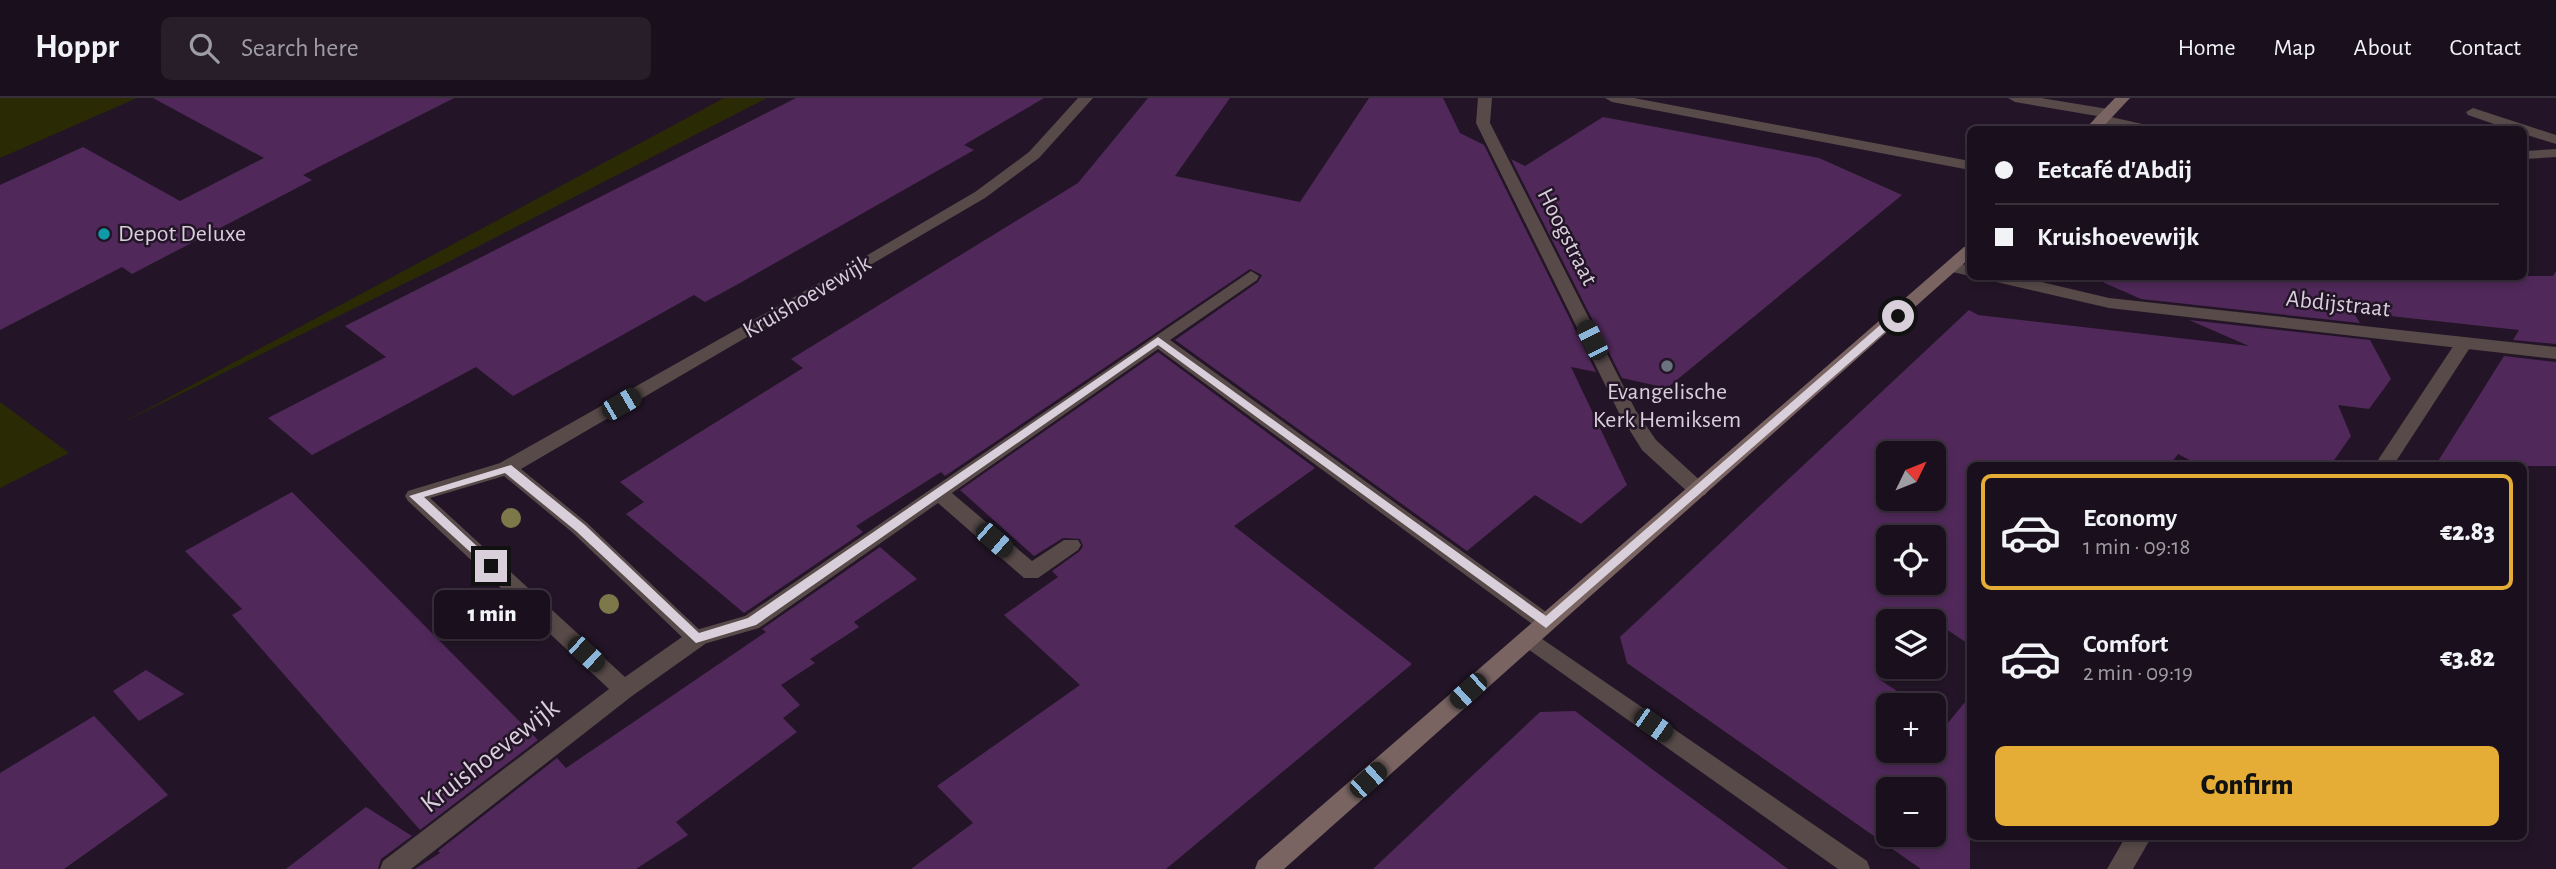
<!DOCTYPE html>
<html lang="en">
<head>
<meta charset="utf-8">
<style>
  body { margin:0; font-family:"Alegreya Sans",sans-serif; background:#271e2a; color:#f1f3f6; height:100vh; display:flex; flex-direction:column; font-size:26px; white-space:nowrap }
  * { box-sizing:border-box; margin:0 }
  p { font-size:23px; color:#9f9da4 }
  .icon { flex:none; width:38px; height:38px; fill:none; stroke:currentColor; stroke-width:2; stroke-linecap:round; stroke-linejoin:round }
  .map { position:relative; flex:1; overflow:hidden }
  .details { position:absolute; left:1967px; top:364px; width:560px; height:378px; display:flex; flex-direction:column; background:#1a101d; border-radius:10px; box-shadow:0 4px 10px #0003,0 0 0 2px #38303b }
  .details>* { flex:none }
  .guide { position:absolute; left:1967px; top:28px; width:560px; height:154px; border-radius:10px; box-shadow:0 4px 10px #0003,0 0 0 2px #38303b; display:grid; align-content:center; height:154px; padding:0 28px; background:#1a101d }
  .needle { width:46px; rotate:47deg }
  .controls { position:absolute; left:1876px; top:343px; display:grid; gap:14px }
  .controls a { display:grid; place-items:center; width:70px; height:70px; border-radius:10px; background:#1a101d; box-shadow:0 4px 10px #0003,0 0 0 2px #38303b; font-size:35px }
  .end { position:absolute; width:32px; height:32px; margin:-16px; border:9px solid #d8cfdb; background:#111; box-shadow:0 0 0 4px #111 }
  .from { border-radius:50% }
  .bubble { position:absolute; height:49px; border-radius:10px; background:#1a101d; box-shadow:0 4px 10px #0003,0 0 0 2px #38303b; font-size:23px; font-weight:800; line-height:49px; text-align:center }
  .car { position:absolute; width:21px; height:42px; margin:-21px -10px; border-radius:9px; box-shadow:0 0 5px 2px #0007; background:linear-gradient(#222 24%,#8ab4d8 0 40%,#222 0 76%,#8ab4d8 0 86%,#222 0) }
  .guide b { display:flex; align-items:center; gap:24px; height:66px; font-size:26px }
  .guide b+b { border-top:2px solid #38303b }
  .guide i { width:18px; height:18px; background:#f1f3f6 }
  ul { padding:12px 0 0; list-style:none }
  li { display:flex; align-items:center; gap:21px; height:116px; margin:0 14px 10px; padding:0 14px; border:4px solid transparent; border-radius:10px }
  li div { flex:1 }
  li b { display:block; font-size:26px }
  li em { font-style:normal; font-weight:800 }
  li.current { border-color:#e5ad36 }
  li>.icon { width:63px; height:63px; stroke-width:1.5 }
  .primary-button { display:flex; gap:14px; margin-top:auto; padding:14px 28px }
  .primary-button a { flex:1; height:80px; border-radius:10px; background:#e5ad36; color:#111; font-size:28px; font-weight:800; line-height:80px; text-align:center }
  header { display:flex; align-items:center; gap:42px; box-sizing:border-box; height:98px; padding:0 35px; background:#1a101d; border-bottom:2px solid #38303b }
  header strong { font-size:33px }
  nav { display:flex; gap:38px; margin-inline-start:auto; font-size:24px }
  .search { width:490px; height:63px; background:#271e2a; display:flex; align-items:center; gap:18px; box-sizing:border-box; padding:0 24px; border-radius:10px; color:#9f9da4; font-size:26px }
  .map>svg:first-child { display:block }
  .green { fill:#2a2b04 }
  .building { fill:#50295a; fill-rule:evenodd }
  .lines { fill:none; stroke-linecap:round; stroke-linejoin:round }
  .service { fill:#574a48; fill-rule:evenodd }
  .minor { fill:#574a48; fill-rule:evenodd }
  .tertiary { fill:#574a48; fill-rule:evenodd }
  .secondary { fill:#796462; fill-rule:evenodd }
  .tree { fill:#7d7749 }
  .route { fill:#d8cfdb }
  .culture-dot { fill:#0f9aa8; stroke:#231527; stroke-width:2.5 }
  .worship-dot { fill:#6b7280; stroke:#231527; stroke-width:2.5 }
  .labels { text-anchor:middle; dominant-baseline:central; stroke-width:5; stroke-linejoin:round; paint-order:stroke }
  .poi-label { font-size:24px; fill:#d8cfdb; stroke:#231527; text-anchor:start }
  .street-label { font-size:24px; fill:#d8cfdb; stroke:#231527 }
  .near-street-label { font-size:28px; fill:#d8cfdb; stroke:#231527 }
</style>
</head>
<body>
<header>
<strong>Hoppr</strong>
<div class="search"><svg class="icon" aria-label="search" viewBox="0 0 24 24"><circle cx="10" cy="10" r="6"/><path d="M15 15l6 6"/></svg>Search here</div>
<nav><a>Home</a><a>Map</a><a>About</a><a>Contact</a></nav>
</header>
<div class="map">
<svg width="2556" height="771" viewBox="0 0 2556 771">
  <rect width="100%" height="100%" fill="#231527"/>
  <g class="green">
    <path d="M0,0H137L0,60Z"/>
    <path d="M724,0H767L444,166L120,326Z"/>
    <path d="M0,304L69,355L0,390Z"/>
  </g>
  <g class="building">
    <path d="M153,0H454L303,77L312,82L132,176L122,169L0,232V87L83,49L180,103L264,60Z"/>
    <path d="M796,0H1044L964,47L974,52L740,185L705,204L694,197L513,298L476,269L312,357L268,320L386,259L345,228Z"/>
    <path d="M1148,0H1230L1175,78L1300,104L1369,0H1443L1460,35L1484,47L1596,274L1571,269L1627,387L1581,426L1535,397L1467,453L1175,242L1258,184L1262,177L1250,171L945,378L941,374L856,428L863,434L744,515L626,416L644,404L620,384L803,270L791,261L1078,85Z"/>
    <path d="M1603,19L1819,60L1902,97L1667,290L1622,280L1511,61L1525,68Z"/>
    <path d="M2556,173V246L2513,242L2519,232L2353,214L2360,225L2141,201L2089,178H2553Z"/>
    <path d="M1969,212L1978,217L2249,248L2189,222L2370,242L2391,281L2369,311L2338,307L2351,338L2330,368H2201L2178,356L2169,368H1970V547L1934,523H1888V569H1891L1879,581L1918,607H1888V653H1934V617L1947,626L1970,598V771H1921L1627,565L1620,539ZM1888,355H1934V401H1888ZM1888,439H1934V485H1888ZM1888,691H1934V737H1888Z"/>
    <path d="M1158,254L1315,370L1234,428L1412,566L1166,771H911L973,725L937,688L1080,587L1004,517L1058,479L1052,473L1080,453L1083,448L1080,441L1063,440L1034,458L960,392Z"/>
    <path d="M2504,258L2556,264V368H2435Z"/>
    <path d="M292,394L538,642L420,732L232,517L242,511L185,453Z"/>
    <path d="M880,449L917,481L854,524L859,529L810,561L815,565L781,587L800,607L783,620L797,634L676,724L688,737L636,771H415L440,755L438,753L557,660L566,670L766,534L762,531Z"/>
    <path d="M146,572L184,596L139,623L113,593Z"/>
    <path d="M1575,613L1656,674L1788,771H1373L1540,614Z"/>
    <path d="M94,618L168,697L64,771H0V675Z"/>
    <path d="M366,709L412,738L381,761L378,771H286Z"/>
  </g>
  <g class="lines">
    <g class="service">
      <path d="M2008,0H2041L2108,11L2115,15L2111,19L2169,32C2148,32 2111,35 2094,21L2097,18L2015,4Z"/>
      <path d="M2473,10L2556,37V46L2524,36V32H2511L2468,17L2466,14Z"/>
      <path d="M2556,51V59L2524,61V53Z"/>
      <path d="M1251,173L1259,178L1257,182L1170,242L1553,519L1557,525L1553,531L1546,533L1539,531L1158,251L952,395L1032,463L1064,442H1078L1081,447L1078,452L1038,480H1024L938,405L759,530L697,548L689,546L686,540L689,534L745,518Z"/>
    </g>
    <g class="minor">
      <path d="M1078,0H1093L1039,60L985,100L521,371L587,425L708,540L705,546L632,598L411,771H380L383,763L609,591L408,403L405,398L408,393L500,365L842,172L975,94L1029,54ZM504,378L573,435L682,539L625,579L430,400Z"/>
      <path d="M1478,0H1492L1490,25L1636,313L1656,342L1705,387L1708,392L1705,397H1691L1642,352L1619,315L1476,25Z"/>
      <path d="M1605,0H1634L1970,63V72L1612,4Z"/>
      <path d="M2464,239L2473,245L2393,368H2374L2458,241Z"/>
      <path d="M1529,532L1867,763L1870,771H1838L1521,546L1518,540L1521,534Z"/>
      <path d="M2126,738H2152L2133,771H2107Z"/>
    </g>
    <g class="tertiary">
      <path d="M1954,164L1970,168V178L1948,173L1946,169Z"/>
      <path d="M1984,178H2016L2109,200L2556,249V261L2109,210L1992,183Z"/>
    </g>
    <g class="secondary">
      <path d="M2115,0H2130L2100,32H2084Z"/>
      <path d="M1970,147V160L1284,771H1255L1258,763L1964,149Z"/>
    </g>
  </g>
  <g class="tree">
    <circle cx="511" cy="420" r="10"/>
    <circle cx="609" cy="506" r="10"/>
  </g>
  <path class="route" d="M1894,215L1903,218L1546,530L1158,247L756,527L696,545L576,433L505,375L424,399L495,465V472L491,473L409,398L511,367L585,427L699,535L748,520L1158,239L1546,518Z"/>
  <circle class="culture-dot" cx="104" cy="136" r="7"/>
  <circle class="worship-dot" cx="1667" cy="268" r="7"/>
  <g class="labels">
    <g class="poi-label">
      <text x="118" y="136">Depot Deluxe</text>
      <text x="1667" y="294" text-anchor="middle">Evangelische<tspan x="1667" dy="28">Kerk Hemiksem</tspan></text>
    </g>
    <g class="street-label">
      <text transform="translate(1567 139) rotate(63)">Hoogstraat</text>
      <text transform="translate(807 199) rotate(-30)">Kruishoevewijk</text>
      <text transform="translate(2338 206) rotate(6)">Abdijstraat</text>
    </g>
    <g class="near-street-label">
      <text transform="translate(490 658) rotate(-38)">Kruishoevewijk</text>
    </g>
  </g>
</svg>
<div class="controls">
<a><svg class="needle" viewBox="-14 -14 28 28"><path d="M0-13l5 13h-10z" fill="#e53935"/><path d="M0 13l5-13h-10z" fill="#9f9da4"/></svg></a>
<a><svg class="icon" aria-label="locate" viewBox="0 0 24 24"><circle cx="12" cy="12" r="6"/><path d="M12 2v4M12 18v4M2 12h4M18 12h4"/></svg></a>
<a><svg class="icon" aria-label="layers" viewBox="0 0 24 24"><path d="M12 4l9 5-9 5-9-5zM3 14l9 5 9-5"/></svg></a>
<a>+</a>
<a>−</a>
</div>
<i class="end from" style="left:1898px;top:218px"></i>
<i class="end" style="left:491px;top:468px"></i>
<div class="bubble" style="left:434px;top:492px;width:116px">1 min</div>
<i class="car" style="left:1592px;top:242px;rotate:333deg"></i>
<i class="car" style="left:621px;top:306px;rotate:60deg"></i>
<i class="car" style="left:994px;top:442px;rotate:131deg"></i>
<i class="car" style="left:586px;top:556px;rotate:133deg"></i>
<i class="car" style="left:1468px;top:593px;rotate:228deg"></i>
<i class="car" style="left:1653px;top:627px;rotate:125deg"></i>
<i class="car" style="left:1368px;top:682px;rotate:48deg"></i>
<div class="guide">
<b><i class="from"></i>Eetcafé d'Abdij</b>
<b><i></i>Kruishoevewijk</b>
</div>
<section class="details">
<ul>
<li class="current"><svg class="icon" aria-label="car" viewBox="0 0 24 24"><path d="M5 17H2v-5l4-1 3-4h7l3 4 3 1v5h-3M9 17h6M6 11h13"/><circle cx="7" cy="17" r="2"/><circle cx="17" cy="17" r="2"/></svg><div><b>Economy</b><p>1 min · 09:18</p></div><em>€2.83</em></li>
<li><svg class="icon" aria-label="car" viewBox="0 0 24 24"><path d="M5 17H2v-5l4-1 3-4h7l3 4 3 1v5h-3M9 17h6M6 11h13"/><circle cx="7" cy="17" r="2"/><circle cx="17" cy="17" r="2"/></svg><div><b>Comfort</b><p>2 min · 09:19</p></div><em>€3.82</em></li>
</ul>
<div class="primary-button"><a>Confirm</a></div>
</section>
</div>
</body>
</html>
